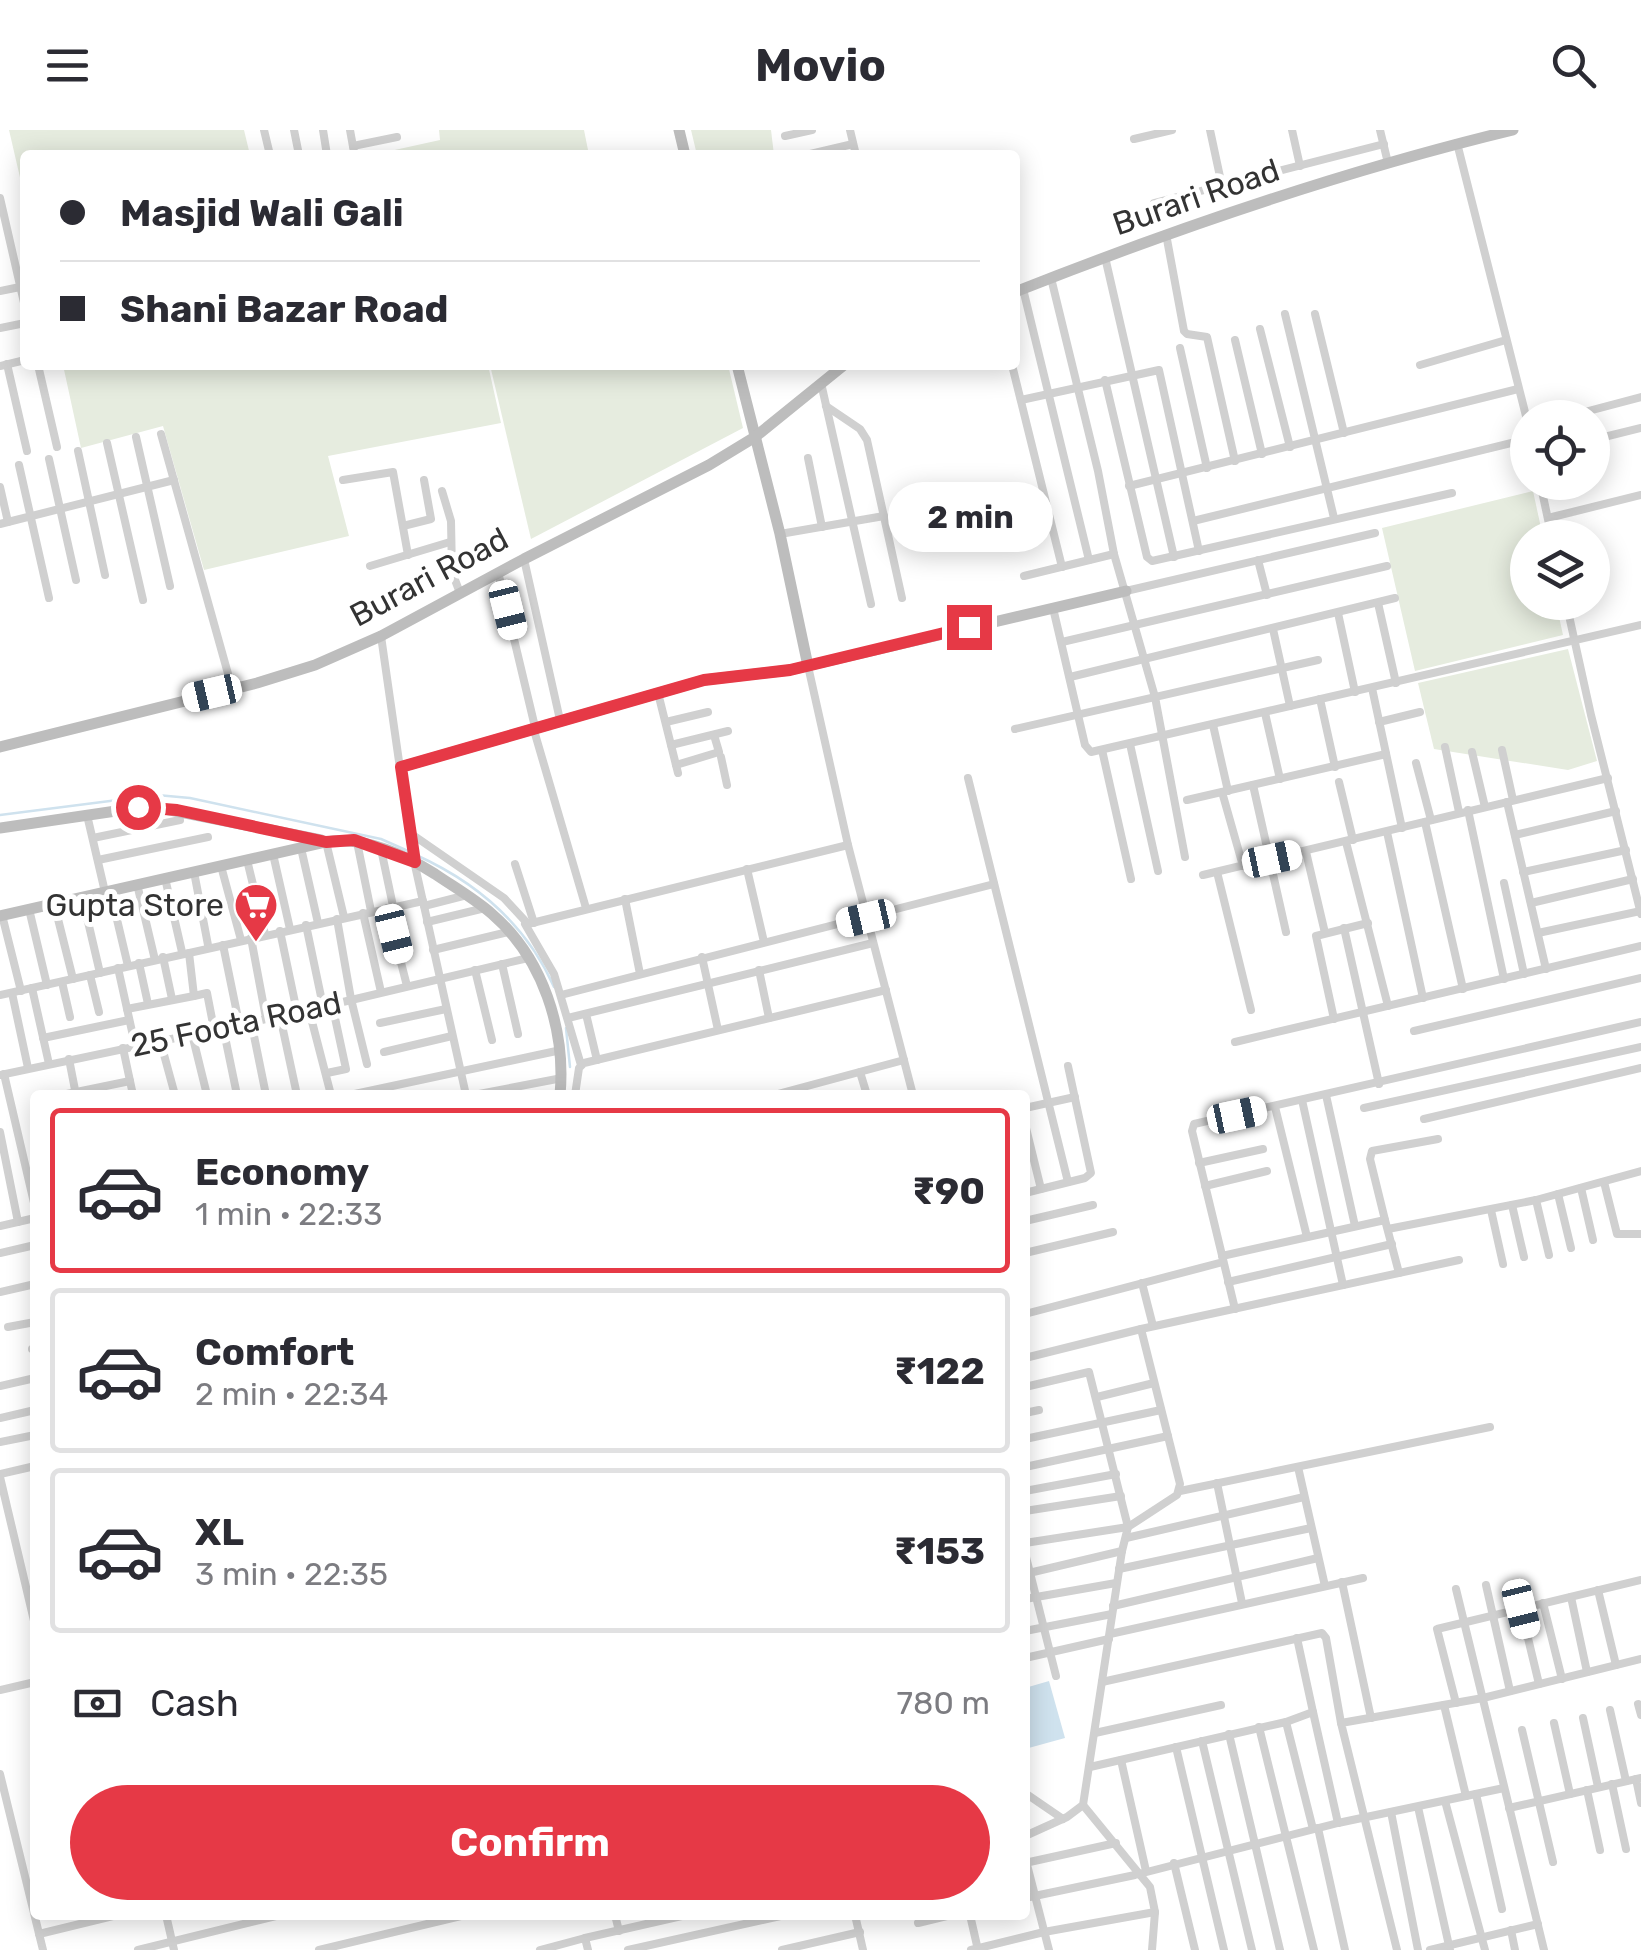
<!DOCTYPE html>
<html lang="en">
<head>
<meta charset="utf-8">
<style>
  body { margin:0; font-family:Rubik,sans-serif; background:#f7f7f7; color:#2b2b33; height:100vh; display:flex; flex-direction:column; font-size:38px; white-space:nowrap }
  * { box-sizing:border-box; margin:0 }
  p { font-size:32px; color:#7c7c81 }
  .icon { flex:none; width:55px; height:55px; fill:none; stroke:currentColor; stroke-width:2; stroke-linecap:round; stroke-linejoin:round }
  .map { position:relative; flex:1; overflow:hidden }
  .details { position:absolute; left:30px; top:960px; width:1000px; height:830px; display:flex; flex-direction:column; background:#fff; border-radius:10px; box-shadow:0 5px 25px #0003 }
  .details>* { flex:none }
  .banner { position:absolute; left:20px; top:20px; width:1000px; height:220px; border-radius:10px; box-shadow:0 5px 25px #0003; display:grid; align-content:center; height:220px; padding:0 40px; background:#fff }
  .controls { position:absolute; left:1510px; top:270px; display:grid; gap:20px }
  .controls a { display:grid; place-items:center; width:100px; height:100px; border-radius:50%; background:#fff; box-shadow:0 5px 25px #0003; font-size:50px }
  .end { position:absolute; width:45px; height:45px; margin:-22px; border:12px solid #e63946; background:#fff; box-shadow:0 0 0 5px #fff }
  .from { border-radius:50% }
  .bubble { position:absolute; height:70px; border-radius:35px; background:#fff; box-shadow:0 5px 25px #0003; font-size:32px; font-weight:700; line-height:70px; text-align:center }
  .car { position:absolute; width:30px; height:60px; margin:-30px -15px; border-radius:12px; box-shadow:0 0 8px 2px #0007; background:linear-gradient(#fff 24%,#345 0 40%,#fff 0 76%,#345 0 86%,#fff 0) }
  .banner b { display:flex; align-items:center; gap:35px; height:95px; font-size:38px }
  .banner b+b { border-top:2px solid #e1e1e2 }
  .banner i { width:25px; height:25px; background:#2b2b33 }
  ul { padding:18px 0 0; list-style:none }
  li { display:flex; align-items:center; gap:30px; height:165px; margin:0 20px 15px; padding:0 20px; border:5px solid #e1e1e2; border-radius:10px }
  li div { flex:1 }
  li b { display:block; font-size:38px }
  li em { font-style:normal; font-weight:700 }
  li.current { border-color:#e63946 }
  li>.icon { width:90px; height:90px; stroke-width:1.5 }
  .pay { display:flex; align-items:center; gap:25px; height:110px; padding:0 40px; font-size:38px }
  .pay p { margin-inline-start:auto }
  .button { display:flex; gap:20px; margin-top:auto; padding:20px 40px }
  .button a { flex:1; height:115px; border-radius:60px; background:#e63946; color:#fff; font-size:40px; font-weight:700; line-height:115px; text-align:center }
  header { display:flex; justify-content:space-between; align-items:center; height:130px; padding:0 40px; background:#fff; font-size:45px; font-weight:700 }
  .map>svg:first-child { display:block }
  .green { fill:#e6ecdf }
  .water { fill:#cfe2ee }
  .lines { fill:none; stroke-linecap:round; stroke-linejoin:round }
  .stream { stroke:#cfe2ee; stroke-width:2.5 }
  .street { stroke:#d0d0d0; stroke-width:8 }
  .secondary { stroke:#bdbdbd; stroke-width:11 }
  .route { stroke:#e63946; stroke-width:12 }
  .labels { text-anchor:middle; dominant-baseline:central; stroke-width:10; stroke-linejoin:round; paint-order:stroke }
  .street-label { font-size:32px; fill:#333; stroke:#fff }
  .poi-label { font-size:32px; fill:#333; stroke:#fff; text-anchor:end }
</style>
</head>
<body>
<header><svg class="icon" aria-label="menu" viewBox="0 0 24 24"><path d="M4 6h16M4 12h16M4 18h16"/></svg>Movio<svg class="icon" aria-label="search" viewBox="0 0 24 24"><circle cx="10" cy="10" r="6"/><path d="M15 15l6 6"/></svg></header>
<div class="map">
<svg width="1641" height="1820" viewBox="0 0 1641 1820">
  <rect width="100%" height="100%" fill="#fff"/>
  <g class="green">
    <path d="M9,0H244L250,25H25V69Z"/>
    <path d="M439,0H584L589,25H372L440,10Z"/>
    <path d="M691,0H771L774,25H697Z"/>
    <path d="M63,235H488L501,293L328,326L349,406L204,440L163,296L81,318Z"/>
    <path d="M490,235H728L743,298L531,409Z"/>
    <path d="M1533,361L1543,407L1528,408V472L1556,473L1563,505L1415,541L1382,398Z"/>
    <path d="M1568,519L1597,631L1568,640L1434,619L1418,553Z"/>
  </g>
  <path class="water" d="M1049,1551L1065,1608L1025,1619V1558Z"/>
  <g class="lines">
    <g class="stream">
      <path d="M0,685L157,665L190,668L381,709L408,721"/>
      <path d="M416,725C478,753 526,794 554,857"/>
      <path d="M566,898L570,937"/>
    </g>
    <g class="street">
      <path d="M264,0L270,25"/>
      <path d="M294,0L299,25"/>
      <path d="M323,0L327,25"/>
      <path d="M350,0L354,22"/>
      <path d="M850,0L856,25"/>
      <path d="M1210,0L1222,56"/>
      <path d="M1292,0L1300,36"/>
      <path d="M1380,0L1388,33"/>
      <path d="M785,6L812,0"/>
      <path d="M1134,9L1172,0"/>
      <path d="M1457,13L1528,294"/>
      <path d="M353,16L397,7"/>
      <path d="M806,25L853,14"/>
      <path d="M0,68L25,177"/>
      <path d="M1154,73L1384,14"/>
      <path d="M1166,104L1184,201L1187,204L1207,207L1235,331"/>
      <path d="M1105,127L1174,427"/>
      <path d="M1051,148L1098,341L1114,424L1155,567L1185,727"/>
      <path d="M1023,159L1089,430"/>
      <path d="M0,161L20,157"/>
      <path d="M1285,184L1334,388"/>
      <path d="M1315,184L1344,303"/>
      <path d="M0,198L25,193"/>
      <path d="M1260,199L1290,317"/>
      <path d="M1235,210L1262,324"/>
      <path d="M1180,218L1207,338"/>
      <path d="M7,234L27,321"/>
      <path d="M38,235L57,317"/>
      <path d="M1012,235L1062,437"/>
      <path d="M1420,235L1506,210"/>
      <path d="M0,236L25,230"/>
      <path d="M1105,250L1147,427L1152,431L1452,363"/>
      <path d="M821,253L871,474"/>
      <path d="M1021,270L1159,240L1199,421"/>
      <path d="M826,276L860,299L867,310L902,468"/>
      <path d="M1562,288L1641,267"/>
      <path d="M161,304L232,558"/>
      <path d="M136,307L170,456"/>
      <path d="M1592,310L1641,298"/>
      <path d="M107,313L143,470"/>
      <path d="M78,321L105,445"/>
      <path d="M808,328L822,397"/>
      <path d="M49,329L76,450"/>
      <path d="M19,335L49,468"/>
      <path d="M343,350L393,342L408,425"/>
      <path d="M1540,352L1552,408"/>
      <path d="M1129,356L1518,259"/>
      <path d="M0,357L8,392"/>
      <path d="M442,361L451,391L452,442L460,463"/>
      <path d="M1548,388L1641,365"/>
      <path d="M1193,391L1528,309"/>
      <path d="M0,394L174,350"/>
      <path d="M403,396L431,389L424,350"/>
      <path d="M780,404L884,386"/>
      <path d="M524,429L560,590"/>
      <path d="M1258,430L1267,465"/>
      <path d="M370,436L450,412"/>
      <path d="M498,442L535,597"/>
      <path d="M1024,446L1114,424"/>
      <path d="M1126,461L1375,403"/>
      <path d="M1566,472L1591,585L1641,784"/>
      <path d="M1378,473L1396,553"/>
      <path d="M1053,478L1085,615L1091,622L1641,495"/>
      <path d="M1338,483L1355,562"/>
      <path d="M1273,499L1290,576"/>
      <path d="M381,506L412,722L466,965"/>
      <path d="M1062,512L1387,436"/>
      <path d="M808,536L848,715L913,965"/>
      <path d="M1070,547L1395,468"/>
      <path d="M1372,558L1402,698"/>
      <path d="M658,563L678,643"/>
      <path d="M1320,569L1335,637"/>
      <path d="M1265,583L1280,649"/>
      <path d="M666,592L708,582"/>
      <path d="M1379,592L1420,582"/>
      <path d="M1213,595L1228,661"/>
      <path d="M533,597L586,778"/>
      <path d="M1015,599L1318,530"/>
      <path d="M1130,614L1158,741"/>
      <path d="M671,615L728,601"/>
      <path d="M1445,617L1459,682"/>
      <path d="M1102,620L1131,749"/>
      <path d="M1502,620L1513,670"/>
      <path d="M1472,622L1485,677"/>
      <path d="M721,627L727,655"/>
      <path d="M1416,633L1431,690"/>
      <path d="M676,635L719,622L714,605"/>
      <path d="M968,648L1068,1052"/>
      <path d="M1339,652L1353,710"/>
      <path d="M1253,655L1286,802"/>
      <path d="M1222,662L1243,736"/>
      <path d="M1187,670L1386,624"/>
      <path d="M1507,672L1546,839"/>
      <path d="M1468,680L1504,849"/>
      <path d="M87,685L105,762"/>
      <path d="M1425,692L1463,859"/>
      <path d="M1387,702L1423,868"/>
      <path d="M410,703L504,768L528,794L848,715"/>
      <path d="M1515,705L1616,681"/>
      <path d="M93,708L180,690"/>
      <path d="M326,712L344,787"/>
      <path d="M357,712L371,781"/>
      <path d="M1346,712L1388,876"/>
      <path d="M301,718L318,793"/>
      <path d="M381,719L393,776"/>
      <path d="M1306,722L1325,803"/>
      <path d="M273,724L290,799"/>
      <path d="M98,730L208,707"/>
      <path d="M247,730L265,804"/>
      <path d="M515,734L534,793"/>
      <path d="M221,736L241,810"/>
      <path d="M747,739L764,812"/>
      <path d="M194,742L208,815"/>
      <path d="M1217,742L1251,880"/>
      <path d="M1523,742L1626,720"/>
      <path d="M1203,745L1608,648"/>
      <path d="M165,748L182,822"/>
      <path d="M1504,753L1524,844"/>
      <path d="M137,754L155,830"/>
      <path d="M110,760L128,836"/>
      <path d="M82,766L100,843"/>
      <path d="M625,769L640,844"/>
      <path d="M54,773L73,849"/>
      <path d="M1531,773L1633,749"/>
      <path d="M424,776L467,765"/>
      <path d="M387,778L407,856"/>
      <path d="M29,779L47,855"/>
      <path d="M363,783L381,862"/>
      <path d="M2,785L21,861"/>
      <path d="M337,789L351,869L367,934"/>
      <path d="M427,792L485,778"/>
      <path d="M525,794L554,844L581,935"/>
      <path d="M306,795L323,876"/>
      <path d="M1344,798L1379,954"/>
      <path d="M280,801L297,882"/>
      <path d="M1538,803L1641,781"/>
      <path d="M251,808L266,888"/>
      <path d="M223,815L239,893"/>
      <path d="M433,820L508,802"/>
      <path d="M189,823L194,866L207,863L214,899"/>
      <path d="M163,827L172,869"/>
      <path d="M702,827L718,900"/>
      <path d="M139,833L148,874"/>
      <path d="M502,834L518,904"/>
      <path d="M118,838L135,915"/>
      <path d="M475,840L492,910"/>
      <path d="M759,840L769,888"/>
      <path d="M90,845L99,882"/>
      <path d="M62,852L70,887"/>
      <path d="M32,858L49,934"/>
      <path d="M12,863L28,938"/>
      <path d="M0,865L423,771"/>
      <path d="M561,865L994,754"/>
      <path d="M127,879L194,866"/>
      <path d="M309,880L331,965"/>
      <path d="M586,884L597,930"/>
      <path d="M280,886L297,965"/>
      <path d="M568,888L873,813"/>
      <path d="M1334,889L1316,806L1368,793"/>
      <path d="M251,891L266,965"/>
      <path d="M380,893L446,879"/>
      <path d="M223,897L237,965"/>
      <path d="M1414,901L1641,848"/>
      <path d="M192,904L207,965"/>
      <path d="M43,908L129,890"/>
      <path d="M160,910L175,965"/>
      <path d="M1235,912L1641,816"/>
      <path d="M123,918L133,965"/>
      <path d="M384,922L452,906"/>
      <path d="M69,929L76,965"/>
      <path d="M860,942L867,965"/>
      <path d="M327,943L346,939L332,874"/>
      <path d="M4,944L35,1077"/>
      <path d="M0,945L309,880L528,828"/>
      <path d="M62,965L130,951"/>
      <path d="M350,965L561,920"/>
      <path d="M474,965L562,948"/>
      <path d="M575,965L579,938L584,933L886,860"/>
      <path d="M774,965L904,930"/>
      <path d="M1326,965L1355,1096"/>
      <path d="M1302,970L1343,1155"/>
      <path d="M1275,977L1307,1107"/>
      <path d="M1025,978L1075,967"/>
      <path d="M1364,978L1641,917"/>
      <path d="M1424,989L1641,938"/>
      <path d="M1025,994L1041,1059"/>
      <path d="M0,1002L18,1092"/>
      <path d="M1199,1033L1263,1019"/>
      <path d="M1604,1052L1617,1104H1641"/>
      <path d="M1205,1056L1267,1041"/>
      <path d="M1581,1058L1593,1110"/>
      <path d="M1025,1063L1085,1048L1091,1043L1068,936"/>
      <path d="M1558,1064L1571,1118"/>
      <path d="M1536,1070L1549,1125"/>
      <path d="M1512,1075L1524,1127"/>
      <path d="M1491,1080L1503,1134"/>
      <path d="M1385,1090L1370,1029L1372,1021L1438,1009"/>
      <path d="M1025,1091L1093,1075"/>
      <path d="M0,1096L35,1088"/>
      <path d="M1388,1099L1536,1070L1641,1041"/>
      <path d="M0,1123L35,1115"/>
      <path d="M1025,1123L1113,1102"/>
      <path d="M1222,1126L1385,1090L1399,1143"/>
      <path d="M1228,1152L1392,1114"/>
      <path d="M1142,1153L1153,1196"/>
      <path d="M0,1162L35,1154"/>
      <path d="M1235,1179L1192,1001L1194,994L1641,892"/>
      <path d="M1025,1184L1223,1132"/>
      <path d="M8,1197L35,1192"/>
      <path d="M32,1219H35"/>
      <path d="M1025,1228L1141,1199L1459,1130"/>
      <path d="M0,1256L35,1248"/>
      <path d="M1025,1257L1089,1242L1128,1397L1122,1421L1083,1675L1067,1687L1025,1706"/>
      <path d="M1097,1267L1154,1253"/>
      <path d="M1025,1283L1039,1280"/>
      <path d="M0,1288L35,1280"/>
      <path d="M1025,1309L1161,1280"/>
      <path d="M0,1312L35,1305"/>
      <path d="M1025,1337L1168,1306"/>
      <path d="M1298,1337L1325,1456"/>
      <path d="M0,1344L35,1336"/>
      <path d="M0,1347L35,1495"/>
      <path d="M1217,1353L1242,1473"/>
      <path d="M1025,1361L1116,1344"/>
      <path d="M1180,1361L1490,1297"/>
      <path d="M1025,1381L1121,1366"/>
      <path d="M1126,1408L1304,1367"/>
      <path d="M1025,1413L1128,1397L1177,1365L1180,1354L1141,1199"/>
      <path d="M1025,1423L1056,1546"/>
      <path d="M1119,1439L1311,1398"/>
      <path d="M1029,1443L1122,1421"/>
      <path d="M1342,1452L1371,1588"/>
      <path d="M1486,1455L1510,1561"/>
      <path d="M1456,1459L1544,1820"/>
      <path d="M1598,1460L1616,1535"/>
      <path d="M1571,1467L1587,1542"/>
      <path d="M1025,1469L1116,1453"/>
      <path d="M1543,1473L1562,1549"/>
      <path d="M1113,1476L1318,1428"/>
      <path d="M1521,1479L1539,1554"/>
      <path d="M1025,1501L1112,1484"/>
      <path d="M1110,1504L1363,1448"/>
      <path d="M1025,1528L1109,1509"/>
      <path d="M1102,1552L1322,1503L1326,1508L1341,1593"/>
      <path d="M0,1560L35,1552"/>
      <path d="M1456,1573L1437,1499L1641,1450"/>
      <path d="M1638,1574L1641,1585"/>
      <path d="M1444,1575L1466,1666"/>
      <path d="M1610,1580L1626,1651"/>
      <path d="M1313,1582L1338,1693"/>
      <path d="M1583,1588L1598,1657"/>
      <path d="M1286,1592L1313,1582L1297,1508"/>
      <path d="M1554,1593L1570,1664"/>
      <path d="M1259,1597L1314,1820"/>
      <path d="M1522,1600L1553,1732"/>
      <path d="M1095,1603L1221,1575"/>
      <path d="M1229,1604L1280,1820"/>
      <path d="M1202,1611L1252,1820"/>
      <path d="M1176,1617L1224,1820"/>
      <path d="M1121,1630L1146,1741"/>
      <path d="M1090,1637L1286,1592L1313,1699"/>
      <path d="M0,1644L43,1820"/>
      <path d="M1636,1649L1641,1673"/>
      <path d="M1612,1654L1626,1719"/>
      <path d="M1587,1660L1600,1720"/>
      <path d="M1025,1663L1063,1689"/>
      <path d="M1476,1664L1502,1779"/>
      <path d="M1445,1671L1485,1820"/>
      <path d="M1083,1675L1150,1757L1155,1782L1152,1820"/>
      <path d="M1418,1677L1450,1820"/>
      <path d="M1509,1678L1641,1648"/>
      <path d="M1391,1682L1418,1820"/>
      <path d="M1318,1698L1345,1820"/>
      <path d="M1025,1727L1049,1820"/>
      <path d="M1025,1733L1116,1713"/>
      <path d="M1174,1733L1195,1820"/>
      <path d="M1025,1768L1135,1745L1338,1693L1504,1658"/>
      <path d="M166,1785L174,1820"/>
      <path d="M615,1785L619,1801"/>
      <path d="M855,1785L863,1820"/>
      <path d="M970,1785L978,1820"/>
      <path d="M918,1793L951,1785"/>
      <path d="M1511,1800L1515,1820"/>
      <path d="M39,1804L117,1785"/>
      <path d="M585,1808L686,1785"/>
      <path d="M138,1820L280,1785"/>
      <path d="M319,1820L465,1785"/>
      <path d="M540,1820L585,1808L588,1820"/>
      <path d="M628,1820L785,1785"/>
      <path d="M782,1820L860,1802"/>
      <path d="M971,1820L1044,1802L1155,1782"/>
      <path d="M1397,1820L1341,1593L1483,1568L1641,1529"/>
      <path d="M1430,1820L1538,1794"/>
    </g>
    <g class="secondary">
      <path d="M679,0L685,25"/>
      <path d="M1015,162C1177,98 1343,41 1513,0"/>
      <path d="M737,235L780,404L808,536"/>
      <path d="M0,617L257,553L315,535L381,506L524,429L709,335L755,307L844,235"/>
      <path d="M401,637L704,550L790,540L1126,461"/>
      <path d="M0,698L150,676L321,710"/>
      <path d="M0,786L326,712C364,706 403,724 435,744C454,757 475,769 492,784C543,828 566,900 560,965"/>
    </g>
  </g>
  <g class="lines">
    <path class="route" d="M138,677L177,680L326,712L354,710L415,732L401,637L704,550L790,540L969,497"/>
  </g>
  <defs>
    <symbol id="supermarket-pin" viewBox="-11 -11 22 30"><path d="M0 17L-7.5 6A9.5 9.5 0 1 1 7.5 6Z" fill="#e63946" stroke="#fff"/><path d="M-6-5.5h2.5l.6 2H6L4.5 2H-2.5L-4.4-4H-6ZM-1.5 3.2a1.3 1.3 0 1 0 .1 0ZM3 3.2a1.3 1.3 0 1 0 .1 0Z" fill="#fff"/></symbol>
  </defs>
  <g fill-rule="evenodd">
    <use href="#supermarket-pin" x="231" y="750" width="50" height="68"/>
  </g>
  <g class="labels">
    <g class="street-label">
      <text transform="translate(1196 67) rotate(-19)">Burari Road</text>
      <text transform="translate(429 447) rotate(-28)">Burari Road</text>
      <text transform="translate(236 894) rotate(-12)">25 Foota Road</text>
    </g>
    <g class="poi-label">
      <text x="224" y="775">Gupta Store</text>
    </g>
  </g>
</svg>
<div class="controls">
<a><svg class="icon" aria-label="locate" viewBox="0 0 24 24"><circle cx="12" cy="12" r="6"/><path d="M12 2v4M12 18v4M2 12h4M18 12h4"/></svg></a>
<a><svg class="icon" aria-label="layers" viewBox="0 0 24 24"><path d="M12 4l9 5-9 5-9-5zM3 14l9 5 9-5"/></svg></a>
</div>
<i class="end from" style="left:138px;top:677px"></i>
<i class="end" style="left:969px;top:497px"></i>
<div class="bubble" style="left:888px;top:352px;width:165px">2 min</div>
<i class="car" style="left:508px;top:480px;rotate:166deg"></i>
<i class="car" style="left:212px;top:563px;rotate:257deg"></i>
<i class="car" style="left:1272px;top:729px;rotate:78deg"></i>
<i class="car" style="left:866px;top:788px;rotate:257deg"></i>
<i class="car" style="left:394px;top:804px;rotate:166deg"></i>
<i class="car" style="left:1237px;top:985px;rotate:78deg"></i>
<i class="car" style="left:1521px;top:1479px;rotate:166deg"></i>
<div class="banner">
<b><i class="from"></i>Masjid Wali Gali</b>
<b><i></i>Shani Bazar Road</b>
</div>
<section class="details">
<ul>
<li class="current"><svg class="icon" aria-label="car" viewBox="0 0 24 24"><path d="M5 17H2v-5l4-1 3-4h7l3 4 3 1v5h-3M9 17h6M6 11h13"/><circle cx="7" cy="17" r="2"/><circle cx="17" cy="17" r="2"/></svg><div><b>Economy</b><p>1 min · 22:33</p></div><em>₹90</em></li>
<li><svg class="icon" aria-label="car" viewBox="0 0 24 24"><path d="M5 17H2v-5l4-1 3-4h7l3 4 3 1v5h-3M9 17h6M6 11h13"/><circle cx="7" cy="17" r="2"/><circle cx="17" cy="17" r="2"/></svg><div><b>Comfort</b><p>2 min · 22:34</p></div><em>₹122</em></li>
<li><svg class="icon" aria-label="car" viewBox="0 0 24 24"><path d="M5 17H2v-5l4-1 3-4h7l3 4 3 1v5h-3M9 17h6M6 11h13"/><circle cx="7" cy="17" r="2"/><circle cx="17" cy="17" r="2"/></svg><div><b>XL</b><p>3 min · 22:35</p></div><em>₹153</em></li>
</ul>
<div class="pay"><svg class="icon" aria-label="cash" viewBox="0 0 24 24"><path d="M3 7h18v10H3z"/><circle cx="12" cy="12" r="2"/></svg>Cash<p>780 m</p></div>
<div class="button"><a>Confirm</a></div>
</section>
</div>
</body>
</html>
